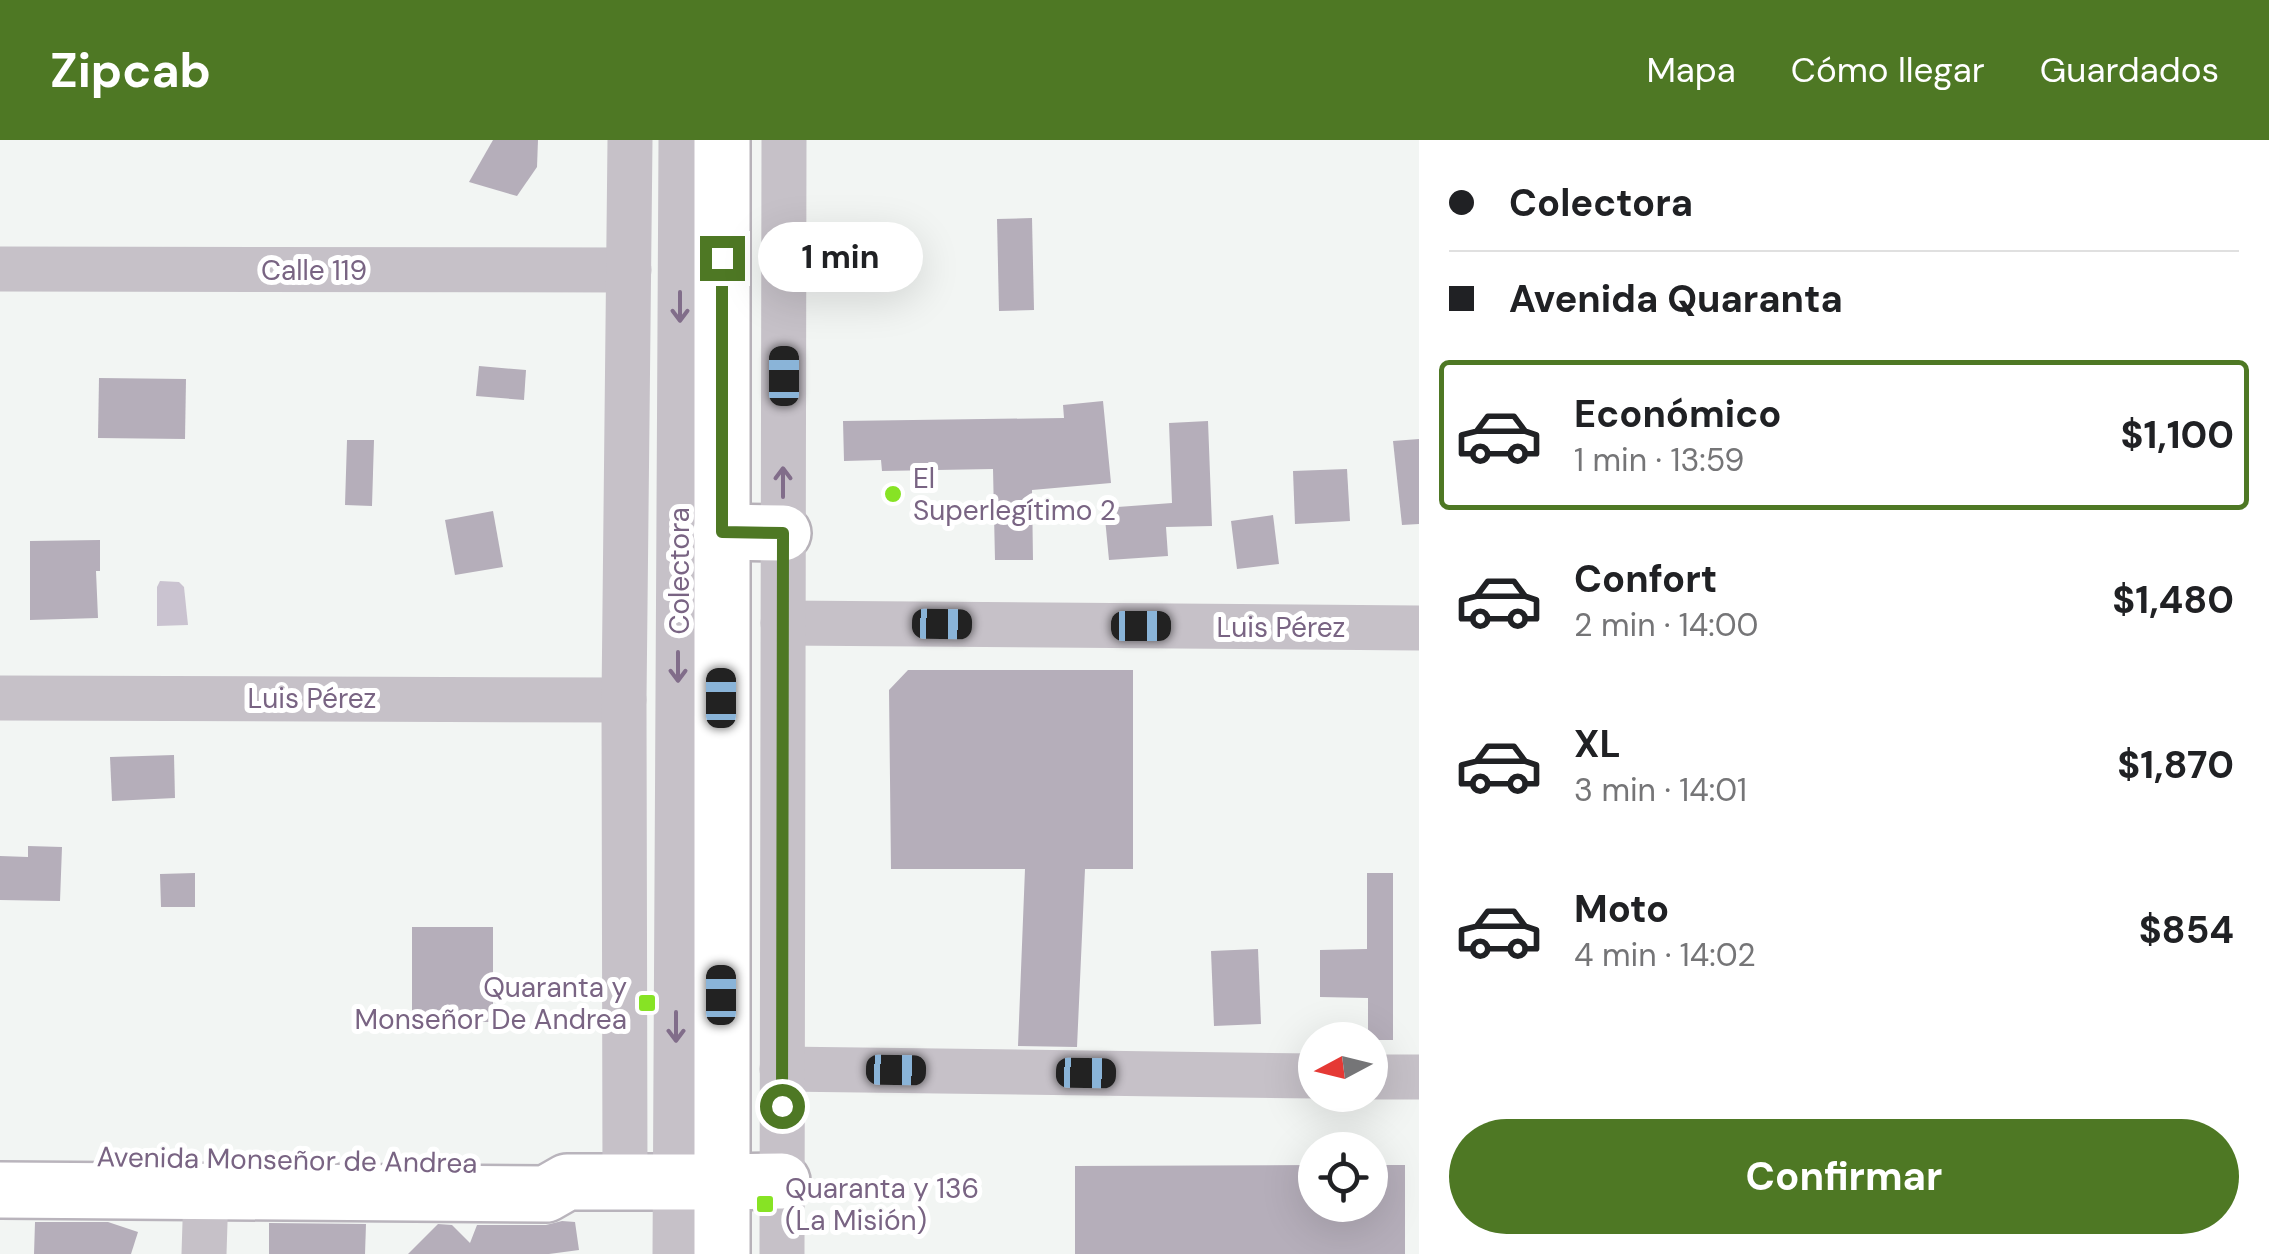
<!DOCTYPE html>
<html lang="es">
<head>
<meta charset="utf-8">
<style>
  body { margin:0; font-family:"DM Sans",sans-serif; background:#f6f6f6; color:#202124; height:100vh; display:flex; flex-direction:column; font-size:38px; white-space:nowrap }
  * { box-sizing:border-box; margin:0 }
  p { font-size:32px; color:#757577 }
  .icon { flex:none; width:55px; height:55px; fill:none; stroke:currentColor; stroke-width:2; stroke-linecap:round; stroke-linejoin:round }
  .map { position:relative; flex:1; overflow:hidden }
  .side { display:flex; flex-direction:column; background:#fff; width:850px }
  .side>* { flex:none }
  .guide { display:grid; align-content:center; height:220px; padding:0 30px; background:#fff }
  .needle { width:65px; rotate:263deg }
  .controls { position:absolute; left:1298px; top:882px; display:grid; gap:20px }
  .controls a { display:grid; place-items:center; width:90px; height:90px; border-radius:50%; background:#fff; box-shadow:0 10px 40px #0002; font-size:50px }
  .end { position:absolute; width:45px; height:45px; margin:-22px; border:12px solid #4e7824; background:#fff; box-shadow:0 0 0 5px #fff }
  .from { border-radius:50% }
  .bubble { position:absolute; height:70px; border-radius:35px; background:#fff; box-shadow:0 10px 40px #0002; font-size:32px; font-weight:700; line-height:70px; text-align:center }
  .car { position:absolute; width:30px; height:60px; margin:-30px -15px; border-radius:12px; box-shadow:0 0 8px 2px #0007; background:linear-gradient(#222 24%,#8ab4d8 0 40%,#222 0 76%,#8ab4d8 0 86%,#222 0) }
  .guide b { display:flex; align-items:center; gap:35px; height:95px; font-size:38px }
  .guide b+b { border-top:2px solid #e0e0e0 }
  .guide i { width:25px; height:25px; background:#202124 }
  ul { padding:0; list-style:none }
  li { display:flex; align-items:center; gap:30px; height:150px; margin:0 20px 15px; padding:0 10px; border:5px solid transparent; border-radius:10px }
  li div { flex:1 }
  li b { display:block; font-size:38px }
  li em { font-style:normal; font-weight:700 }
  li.current { border-color:#4e7824 }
  li>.icon { width:90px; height:90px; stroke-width:1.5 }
  .primary-button { display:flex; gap:20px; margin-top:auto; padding:20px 30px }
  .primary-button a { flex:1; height:115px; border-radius:60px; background:#4e7824; color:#fff; font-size:40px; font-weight:700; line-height:115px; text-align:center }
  header { display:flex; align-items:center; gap:60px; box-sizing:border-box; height:140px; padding:0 50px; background:#4e7824; color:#fff }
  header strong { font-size:48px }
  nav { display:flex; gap:55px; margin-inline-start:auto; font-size:35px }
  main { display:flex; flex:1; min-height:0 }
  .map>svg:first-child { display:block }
  .water { fill:#cac3d0 }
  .building { fill:#b5aeba }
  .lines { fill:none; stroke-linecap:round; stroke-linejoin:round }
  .major-casing { stroke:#b9b4bc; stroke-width:60 }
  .highway-casing { stroke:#b7b2b9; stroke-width:60 }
  .minor { stroke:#c6c1c8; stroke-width:45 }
  .major { stroke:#fff; stroke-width:55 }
  .highway { stroke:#fff; stroke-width:55 }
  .oneway { stroke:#816d8a }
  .route { stroke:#4e7824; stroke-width:12 }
  .poi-dot { fill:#87e324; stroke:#fff; stroke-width:4 }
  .labels { text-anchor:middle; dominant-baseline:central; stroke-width:10; stroke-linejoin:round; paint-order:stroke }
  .street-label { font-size:28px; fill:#796483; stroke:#fff }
  .poi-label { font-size:28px; fill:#796483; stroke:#fff; text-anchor:start }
</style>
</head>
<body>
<header>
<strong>Zipcab</strong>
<nav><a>Mapa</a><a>Cómo llegar</a><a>Guardados</a></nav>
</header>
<main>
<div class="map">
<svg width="1419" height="1114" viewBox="0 0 1419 1114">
  <rect width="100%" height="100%" fill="#f2f5f3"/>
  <path class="water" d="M160,441L179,442L184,447L188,485L157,486V447Z"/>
  <g class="building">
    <path d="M493,0H538L537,27L517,56L469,42Z"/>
    <path d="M1032,78L1034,170L999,171L997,79Z"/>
    <path d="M479,226L526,230L524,260L476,256Z"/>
    <path d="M99,238L186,239L185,299L98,298Z"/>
    <path d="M1103,261L1111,343L1032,350L1033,420H995L993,329L882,331L881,320L844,321L843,281L1064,278L1063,265Z"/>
    <path d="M1208,281L1212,386L1166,387L1168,416L1109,420L1104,368L1172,363L1169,283Z"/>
    <path d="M1419,299V384L1402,385L1393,301Z"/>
    <path d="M347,300H374L372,366L345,365Z"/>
    <path d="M1347,329L1350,381L1295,384L1293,331Z"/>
    <path d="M493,371L503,427L455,435L445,380Z"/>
    <path d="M1273,375L1279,424L1237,429L1231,381Z"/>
    <path d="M100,400V431H96L98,478L30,480V401Z"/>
    <path d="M908,530H1133V729H1085L1077,907L1018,906L1025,729H891L889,550Z"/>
    <path d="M174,615L175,658L112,661L110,617Z"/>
    <path d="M28,706L62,707L60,761L0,760V716L28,717Z"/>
    <path d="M195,733V767H161L160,734Z"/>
    <path d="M1367,733H1393V900H1368V858L1320,857V810L1367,809Z"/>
    <rect x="412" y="787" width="81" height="95"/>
    <path d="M1258,809L1261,884L1214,886L1211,811Z"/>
    <path d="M1315,1025V1065H1370V1025H1405V1114H1075V1026Z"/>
    <path d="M562,1081L575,1082L579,1110L549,1114H408L438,1084L452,1085L470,1103L477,1085H546Z"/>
    <path d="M35,1082H108L138,1092L131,1114H34Z"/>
    <path d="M269,1083L366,1084L365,1114H269Z"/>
  </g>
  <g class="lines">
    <defs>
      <path id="major" d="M0,1050L546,1054L567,1042H721"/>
      <g id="highway">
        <path d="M721,392L783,393"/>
        <path d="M721,1042L782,1041"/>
        <path d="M722,1114V0"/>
      </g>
    </defs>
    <use href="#major" class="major-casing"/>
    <use href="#highway" class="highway-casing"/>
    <g class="minor">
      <path d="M0,129L629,130"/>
      <path d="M783,483L1419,488"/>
      <path d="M0,558L624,560"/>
      <path d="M782,929L1315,936"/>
      <path d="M1370,937H1419"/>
      <path d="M625,1042L624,560L630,0"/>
      <path d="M204,1114L206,1051"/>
      <path d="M675,1114L681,0"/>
      <path d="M782,1114L784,0"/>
    </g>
    <use href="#major" class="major"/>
    <use href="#highway" class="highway"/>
  </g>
  <defs><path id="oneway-shaft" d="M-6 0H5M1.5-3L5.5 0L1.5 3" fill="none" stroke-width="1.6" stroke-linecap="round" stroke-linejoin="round" transform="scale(2.5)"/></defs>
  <g class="oneway">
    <use href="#oneway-shaft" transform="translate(680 167) rotate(90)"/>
    <use href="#oneway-shaft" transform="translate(783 342) rotate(-90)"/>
    <use href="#oneway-shaft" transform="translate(678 527) rotate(90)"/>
    <use href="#oneway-shaft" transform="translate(676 887) rotate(90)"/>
  </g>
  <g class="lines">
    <path class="route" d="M722,118V392L783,393L782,966"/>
  </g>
  <g class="poi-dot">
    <circle cx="893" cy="354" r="10"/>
    <rect x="637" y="853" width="20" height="20" rx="5"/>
    <rect x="755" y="1054" width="20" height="20" rx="5"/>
  </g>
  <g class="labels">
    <g class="street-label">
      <text x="314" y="130">Calle 119</text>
      <text transform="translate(679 431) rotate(-90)">Colectora</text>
      <text x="1281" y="487">Luis Pérez</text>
      <text x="312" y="558">Luis Pérez</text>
      <text transform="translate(287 1020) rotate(1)">Avenida Monseñor de Andrea</text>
    </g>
    <g class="poi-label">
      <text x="913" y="338">El<tspan x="913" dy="32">Superlegítimo 2</tspan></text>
      <text x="627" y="847" text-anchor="end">Quaranta y<tspan x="627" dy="32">Monseñor De Andrea</tspan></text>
      <text x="785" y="1048">Quaranta y 136<tspan x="785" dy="32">(La Misión)</tspan></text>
    </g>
  </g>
</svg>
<div class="controls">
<a><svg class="needle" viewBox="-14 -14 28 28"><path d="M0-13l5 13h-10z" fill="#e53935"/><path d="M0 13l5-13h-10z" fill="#757577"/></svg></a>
<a><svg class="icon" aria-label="locate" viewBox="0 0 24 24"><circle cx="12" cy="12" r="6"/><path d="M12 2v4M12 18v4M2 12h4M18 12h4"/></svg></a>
</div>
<i class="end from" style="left:782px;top:966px"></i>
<i class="end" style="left:722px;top:118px"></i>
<div class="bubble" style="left:758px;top:82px;width:165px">1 min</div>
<i class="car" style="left:784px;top:236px;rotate:0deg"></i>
<i class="car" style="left:942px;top:484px;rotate:91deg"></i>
<i class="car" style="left:1141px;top:486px;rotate:90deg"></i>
<i class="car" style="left:721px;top:558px;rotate:0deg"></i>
<i class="car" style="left:721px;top:855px;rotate:0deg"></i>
<i class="car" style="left:896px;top:930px;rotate:91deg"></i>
<i class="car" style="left:1086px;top:933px;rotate:91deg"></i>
</div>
<section class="side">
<div class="guide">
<b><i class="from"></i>Colectora</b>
<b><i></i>Avenida Quaranta</b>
</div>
<ul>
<li class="current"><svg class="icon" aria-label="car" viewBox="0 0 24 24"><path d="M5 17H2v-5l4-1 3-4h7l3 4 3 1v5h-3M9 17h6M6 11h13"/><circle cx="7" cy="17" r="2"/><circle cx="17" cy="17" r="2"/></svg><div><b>Económico</b><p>1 min · 13:59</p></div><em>$1,100</em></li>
<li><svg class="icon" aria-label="car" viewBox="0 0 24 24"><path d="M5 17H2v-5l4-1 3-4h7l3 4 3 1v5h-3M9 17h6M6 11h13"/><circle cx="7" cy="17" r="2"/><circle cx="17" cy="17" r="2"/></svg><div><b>Confort</b><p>2 min · 14:00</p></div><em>$1,480</em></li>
<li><svg class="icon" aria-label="car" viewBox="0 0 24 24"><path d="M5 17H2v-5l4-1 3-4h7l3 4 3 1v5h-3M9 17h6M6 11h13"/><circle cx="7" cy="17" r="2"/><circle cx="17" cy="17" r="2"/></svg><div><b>XL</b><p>3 min · 14:01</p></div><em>$1,870</em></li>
<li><svg class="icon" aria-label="car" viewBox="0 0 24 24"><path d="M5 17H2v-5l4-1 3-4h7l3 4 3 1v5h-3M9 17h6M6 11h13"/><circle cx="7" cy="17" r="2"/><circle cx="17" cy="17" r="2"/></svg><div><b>Moto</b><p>4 min · 14:02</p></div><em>$854</em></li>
</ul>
<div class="primary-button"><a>Confirmar</a></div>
</section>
</main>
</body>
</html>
